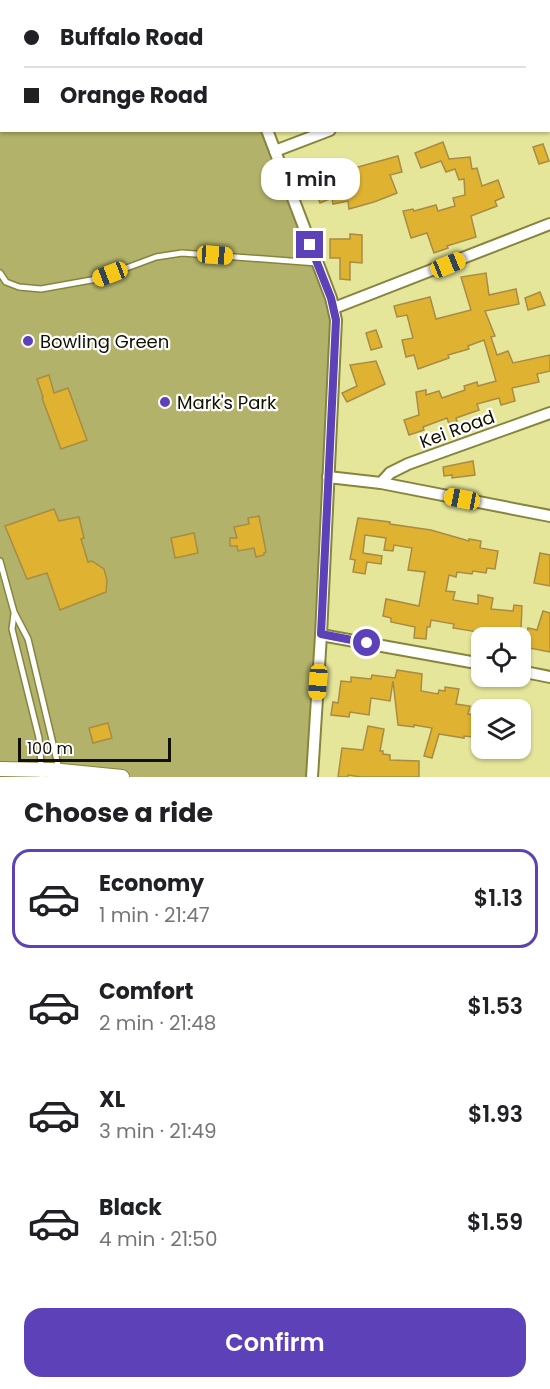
<!DOCTYPE html>
<html lang="en">
<head>
<meta charset="utf-8">
<style>
  body { margin:0; font-family:Poppins,sans-serif; background:#f6f6f6; color:#202124; height:100vh; display:flex; flex-direction:column; font-size:22px; white-space:nowrap }
  * { box-sizing:border-box; margin:0 }
  p { font-size:20px; color:#757577 }
  .icon { flex:none; width:33px; height:33px; fill:none; stroke:currentColor; stroke-width:2; stroke-linecap:round; stroke-linejoin:round }
  .map { position:relative; height:777px; overflow:hidden }
  .details { display:flex; flex-direction:column; background:#fff; flex:1 }
  .details>* { flex:none }
  .banner { position:absolute; left:0px; top:0px; width:550px; height:132px; box-shadow:0 2px 4px #0004; display:grid; align-content:center; height:132px; padding:0 24px; background:#fff }
  .controls { position:absolute; left:471px; top:627px; display:grid; gap:12px }
  .controls a { display:grid; place-items:center; width:60px; height:60px; border-radius:12px; background:#fff; box-shadow:0 2px 4px #0004; font-size:30px }
  .scale { position:absolute; left:18px; bottom:15px; width:153px; box-sizing:border-box; padding-left:6px; border:3px solid #100f00; border-top:0; font-size:16px; line-height:21px; white-space:nowrap; color:#100f00; -webkit-text-stroke:4px #fff; paint-order:stroke }
  .end { position:absolute; width:27px; height:27px; margin:-14px; border:8px solid #5d41b9; background:#fff; box-shadow:0 0 0 3px #fff }
  .from { border-radius:50% }
  .bubble { position:absolute; height:42px; border-radius:18px; background:#fff; box-shadow:0 2px 4px #0004; font-size:20px; font-weight:600; line-height:42px; text-align:center }
  .car { position:absolute; width:18px; height:36px; margin:-18px -9px; border-radius:8px; box-shadow:0 0 4px 2px #0007; background:linear-gradient(#f5c518 24%,#345 0 40%,#f5c518 0 76%,#345 0 86%,#f5c518 0) }
  .banner b { display:flex; align-items:center; gap:21px; height:57px; font-size:22px }
  .banner b+b { border-top:2px solid #e0e0e0 }
  .banner i { width:15px; height:15px; background:#202124 }
  ul { padding:0; list-style:none }
  li { display:flex; align-items:center; gap:18px; height:99px; margin:0 12px 9px; padding:0 12px; border:3px solid transparent; border-radius:18px }
  li div { flex:1 }
  li b { display:block; font-size:22px }
  li em { font-style:normal; font-weight:600 }
  li.current { border-color:#5d41b9 }
  li>.icon { width:54px; height:54px; stroke-width:1.5 }
  h2 { padding:0 24px; font-size:27px; line-height:72px }
  .action { display:flex; gap:12px; margin-top:auto; padding:12px 24px }
  .action a { flex:1; height:69px; border-radius:18px; background:#5d41b9; color:#fff; font-size:24px; font-weight:600; line-height:69px; text-align:center }
  .map>svg:first-child { display:block }
  .park { fill:#b3b26a }
  .building { fill:#dfb231; stroke:#a78c45; stroke-width:1.5 }
  .lines { fill:none; stroke-linecap:round; stroke-linejoin:round }
  .service-casing { stroke:#86853d; stroke-width:8 }
  .minor-casing { stroke:#86853d; stroke-width:14 }
  .tertiary-casing { stroke:#86853d; stroke-width:16 }
  .service { stroke:#fff; stroke-width:5 }
  .minor { stroke:#fff; stroke-width:10 }
  .tertiary { stroke:#fff; stroke-width:14 }
  .route { stroke:#5d41b9; stroke-width:8 }
  .poi-dot { fill:#5d41b9; stroke:#fff; stroke-width:2 }
  .labels { text-anchor:middle; dominant-baseline:central; stroke-width:4.5; stroke-linejoin:round; paint-order:stroke }
  .poi-label { font-size:18px; fill:#100f00; stroke:#fff; text-anchor:start }
  .street-label { font-size:18px; fill:#100f00; stroke:#fff }
</style>
</head>
<body>
<div class="map">
<svg width="550" height="777" viewBox="0 0 550 777">
  <rect width="100%" height="100%" fill="#e6e69b"/>
  <path class="park" d="M0,0H219V1L2,2V130L265,131L331,319L329,484L308,777H0Z"/>
  <g class="building">
    <path d="M443,142L449,159L470,157L472,169L477,168L482,186L498,180L504,197L495,201L497,206L471,216L476,237L447,246L448,248L434,253L427,233L411,238L403,211L413,209L414,211L436,205L438,211L455,206L453,198L465,195L464,179L459,180L455,169L446,172L441,161L421,168L415,153Z"/>
    <path d="M543,144L549,161L539,164L533,147Z"/>
    <path d="M398,156L402,172L390,175L397,193L374,202L349,209L348,201L333,204L332,198L320,203L310,177L344,163L347,170Z"/>
    <path d="M350,234L362,235V263L350,262V280L340,279V258H330V239H350Z"/>
    <path d="M486,273L489,295L516,289L519,304L485,311L495,336L491,337L497,355L508,351L513,363L550,355V371L537,374L539,382L512,388L515,401L501,405L499,398L477,404L479,410L456,418L457,421L449,424L447,418L423,427L424,430L409,435L404,420L419,415L416,392L426,390V395L439,391L442,398L465,390L464,386L477,382L478,386L496,381L484,340L468,346L469,349L448,355L449,358L418,369L414,355L406,357L402,340L413,338L407,315L397,317L394,306L430,297L436,319L471,310L461,277Z"/>
    <path d="M540,292L545,305L528,310L525,298Z"/>
    <path d="M376,330L382,347L371,350L366,333Z"/>
    <path d="M376,361L385,384L347,402L342,393L357,386L350,365Z"/>
    <path d="M49,375L54,393L68,388L87,440L61,449L42,398L43,397L37,379Z"/>
    <path d="M473,461L475,475L452,478V475L444,476L443,467Z"/>
    <path d="M54,509L59,521L79,517L84,538L81,539L88,562L92,561L104,569L107,580L106,592L60,610L47,573L27,579L5,526Z"/>
    <path d="M259,516L266,552L264,553V555L256,557L254,548L238,551L237,546H230V538H237L234,527L249,524L248,518Z"/>
    <path d="M358,518L390,522V524L431,530L469,541V539L481,541L480,548L498,551L495,569L487,568L486,573L473,571L472,574L457,572L456,577L449,575L446,591L455,592L453,600L478,604V595L493,598L491,609L513,611L514,605L522,606L521,629L505,628L504,638H477L478,632L453,628L454,624L431,620L430,627H427L426,639L414,638L415,627L391,622V618L383,616L386,599L419,606L425,572L408,570L412,548L394,545L393,551L384,550L386,538L365,535L363,553L382,556L381,564L367,562L365,574L353,572L355,560L350,559Z"/>
    <path d="M194,533L198,553L175,558L171,538Z"/>
    <path d="M540,553L550,555V586L534,583Z"/>
    <path d="M543,611L550,613V652L524,647L528,628L537,630Z"/>
    <path d="M397,670L422,674L421,691L438,694L439,690L445,691V687L459,689L456,704L470,706L468,714L476,715L473,737L464,736V738L439,734L432,758L424,756L432,728L414,725V727L398,725L393,681L390,701L371,698L369,715L350,712L349,717L331,715L333,702L338,703L341,681L351,682V677L371,679L372,675L395,678Z"/>
    <path d="M108,723L112,738L93,743L89,728Z"/>
    <path d="M368,726L384,729L380,751H383V754L390,755V760L419,761V777H361L348,775V777H338L342,748L363,750Z"/>
  </g>
  <g class="lines">
    <defs>
      <g id="service">
        <path d="M161,2L163,0"/>
        <path d="M0,273L6,282L19,287L41,289L97,279L156,257L182,253L317,263"/>
        <path d="M0,561L14,612L28,639L59,769"/>
        <path d="M14,614L12,629L39,738L42,777"/>
      </g>
      <g id="minor">
        <path d="M221,0V2"/>
        <path d="M549,51L550,50"/>
        <path d="M267,130L331,298L336,320L321,635L312,777"/>
        <path d="M275,151L330,130"/>
        <path d="M334,308L550,224"/>
        <path d="M328,477L381,483L550,516"/>
        <path d="M381,483L390,473L408,464L550,413"/>
        <path d="M321,635L482,664"/>
        <path d="M520,671L550,677"/>
      </g>
      <path id="tertiary" d="M0,769L51,770L122,777"/>
    </defs>
    <use href="#service" class="service-casing"/>
    <use href="#minor" class="minor-casing"/>
    <use href="#tertiary" class="tertiary-casing"/>
    <use href="#service" class="service"/>
    <use href="#minor" class="minor"/>
    <use href="#tertiary" class="tertiary"/>
  </g>
  <g class="lines">
    <path class="route" d="M310,245L331,298L336,320L321,634L367,643"/>
  </g>
  <g class="poi-dot">
    <circle cx="28" cy="341" r="6"/>
    <circle cx="165" cy="402" r="6"/>
  </g>
  <g class="labels">
    <g class="poi-label">
      <text x="40" y="341">Bowling Green</text>
      <text x="177" y="402">Mark's Park</text>
    </g>
    <g class="street-label">
      <text transform="translate(457 429) rotate(-20)">Kei Road</text>
    </g>
  </g>
</svg>
<div class="controls">
<a><svg class="icon" aria-label="locate" viewBox="0 0 24 24"><circle cx="12" cy="12" r="6"/><path d="M12 2v4M12 18v4M2 12h4M18 12h4"/></svg></a>
<a><svg class="icon" aria-label="layers" viewBox="0 0 24 24"><path d="M12 4l9 5-9 5-9-5zM3 14l9 5 9-5"/></svg></a>
</div>
<div class="scale">100 m</div>
<i class="end from" style="left:367px;top:643px"></i>
<i class="end" style="left:310px;top:245px"></i>
<div class="bubble" style="left:261px;top:158px;width:99px">1 min</div>
<i class="car" style="left:215px;top:255px;rotate:94deg"></i>
<i class="car" style="left:448px;top:265px;rotate:68deg"></i>
<i class="car" style="left:110px;top:274px;rotate:249deg"></i>
<i class="car" style="left:462px;top:499px;rotate:281deg"></i>
<i class="car" style="left:318px;top:682px;rotate:184deg"></i>
<div class="banner">
<b><i class="from"></i>Buffalo Road</b>
<b><i></i>Orange Road</b>
</div>
</div>
<section class="details">
<h2>Choose a ride</h2>
<ul>
<li class="current"><svg class="icon" aria-label="car" viewBox="0 0 24 24"><path d="M5 17H2v-5l4-1 3-4h7l3 4 3 1v5h-3M9 17h6M6 11h13"/><circle cx="7" cy="17" r="2"/><circle cx="17" cy="17" r="2"/></svg><div><b>Economy</b><p>1 min · 21:47</p></div><em>$1.13</em></li>
<li><svg class="icon" aria-label="car" viewBox="0 0 24 24"><path d="M5 17H2v-5l4-1 3-4h7l3 4 3 1v5h-3M9 17h6M6 11h13"/><circle cx="7" cy="17" r="2"/><circle cx="17" cy="17" r="2"/></svg><div><b>Comfort</b><p>2 min · 21:48</p></div><em>$1.53</em></li>
<li><svg class="icon" aria-label="car" viewBox="0 0 24 24"><path d="M5 17H2v-5l4-1 3-4h7l3 4 3 1v5h-3M9 17h6M6 11h13"/><circle cx="7" cy="17" r="2"/><circle cx="17" cy="17" r="2"/></svg><div><b>XL</b><p>3 min · 21:49</p></div><em>$1.93</em></li>
<li><svg class="icon" aria-label="car" viewBox="0 0 24 24"><path d="M5 17H2v-5l4-1 3-4h7l3 4 3 1v5h-3M9 17h6M6 11h13"/><circle cx="7" cy="17" r="2"/><circle cx="17" cy="17" r="2"/></svg><div><b>Black</b><p>4 min · 21:50</p></div><em>$1.59</em></li>
</ul>
<div class="action"><a>Confirm</a></div>
</section>
</body>
</html>
